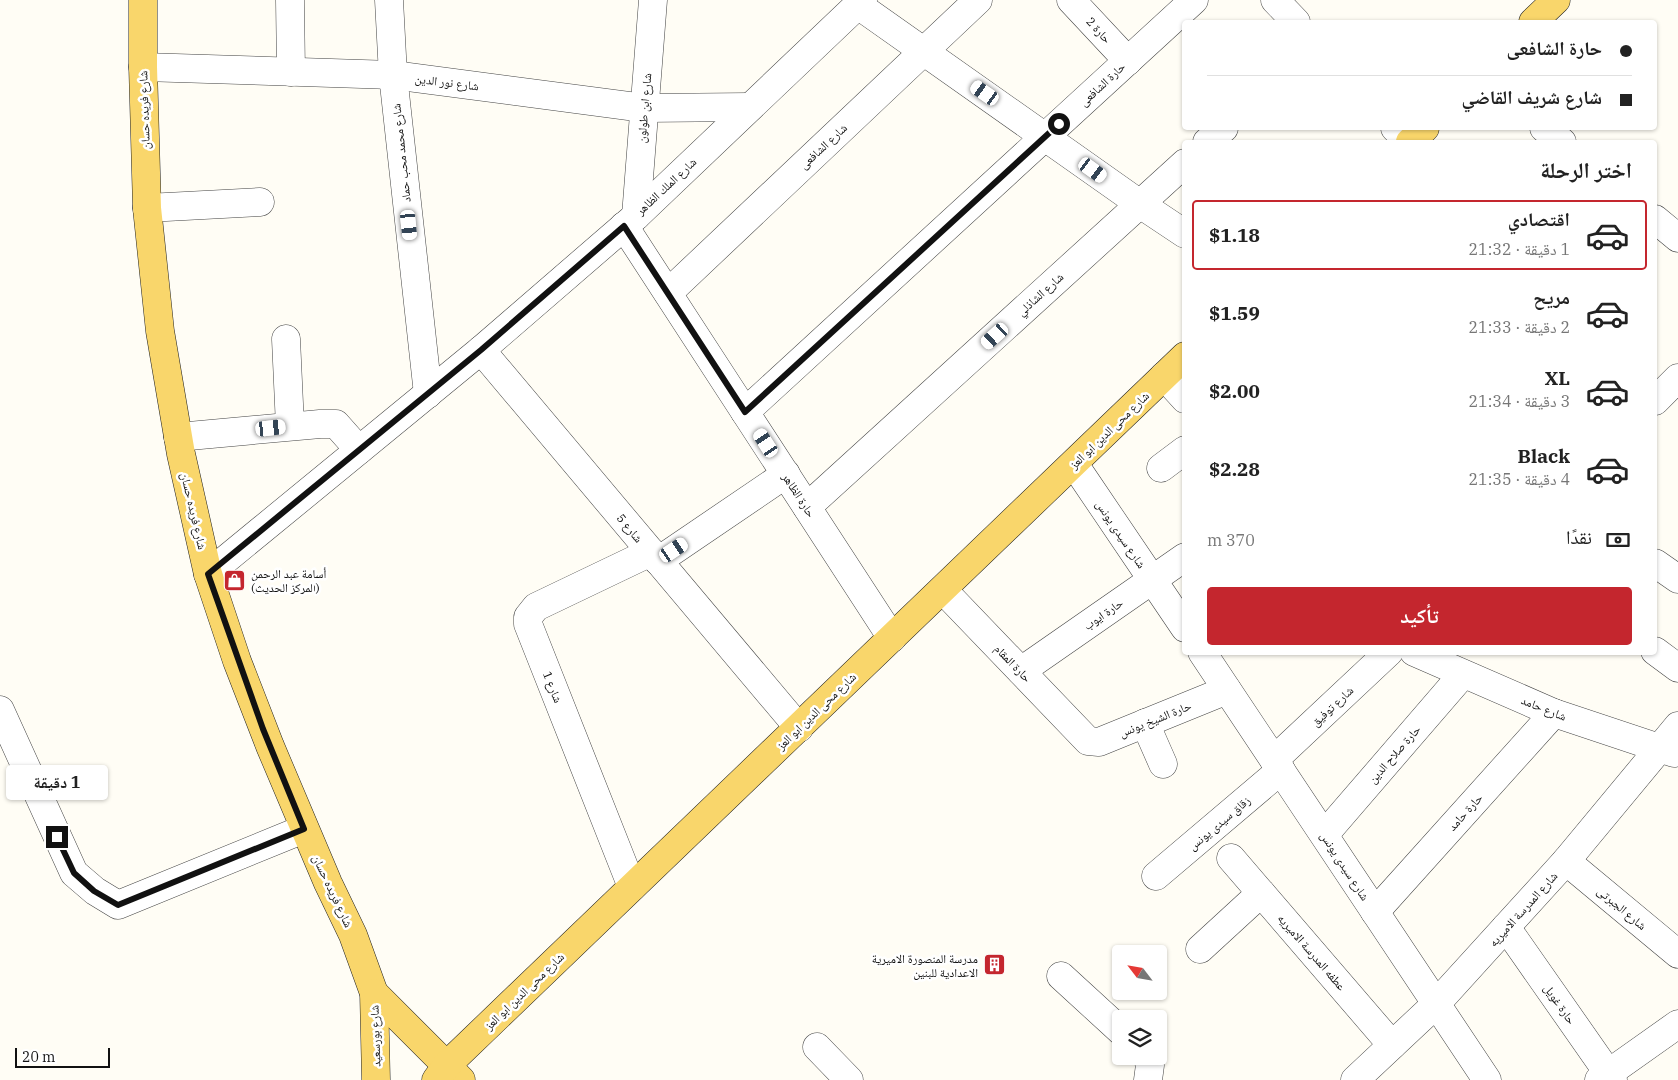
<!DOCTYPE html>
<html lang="ar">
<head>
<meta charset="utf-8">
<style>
  body { margin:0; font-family:"IBM Plex Serif","Noto Naskh Arabic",serif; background:#f6f6f6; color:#222; direction:rtl; height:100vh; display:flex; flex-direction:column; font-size:19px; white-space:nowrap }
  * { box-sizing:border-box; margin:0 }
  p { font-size:16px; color:#767676 }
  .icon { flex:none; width:28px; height:28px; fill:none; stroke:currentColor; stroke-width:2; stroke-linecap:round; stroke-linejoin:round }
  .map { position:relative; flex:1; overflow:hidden; direction:ltr }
  .details { position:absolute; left:1182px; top:140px; width:475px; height:515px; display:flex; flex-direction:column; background:#fff; border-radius:5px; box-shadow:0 1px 4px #0004; direction:rtl }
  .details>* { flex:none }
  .top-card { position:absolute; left:1182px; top:20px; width:475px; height:110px; border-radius:5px; box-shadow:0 1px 4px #0004; direction:rtl; display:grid; align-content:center; height:110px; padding:0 25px; background:#fff }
  .needle { width:32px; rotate:301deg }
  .fabs { position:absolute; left:1112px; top:945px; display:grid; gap:10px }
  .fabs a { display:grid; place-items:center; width:55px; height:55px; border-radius:5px; background:#fff; box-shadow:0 1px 4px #0004; font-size:25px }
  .scale { position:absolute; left:15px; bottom:12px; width:95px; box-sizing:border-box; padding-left:5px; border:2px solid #111; border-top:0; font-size:14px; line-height:18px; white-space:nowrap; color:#111; -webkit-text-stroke:4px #fff; paint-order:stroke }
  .end { position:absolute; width:22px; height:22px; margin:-11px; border:6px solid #111; background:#fff; box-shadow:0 0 0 2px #fff }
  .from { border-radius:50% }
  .bubble { position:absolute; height:35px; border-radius:5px; background:#fff; box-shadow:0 1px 4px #0004; font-size:16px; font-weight:800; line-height:35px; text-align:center; direction:rtl }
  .car { position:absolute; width:15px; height:30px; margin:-15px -8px; border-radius:6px; box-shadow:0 0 4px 1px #0007; background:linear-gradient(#fff 24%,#345 0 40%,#fff 0 76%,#345 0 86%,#fff 0) }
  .top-card b { display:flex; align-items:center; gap:18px; height:48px; font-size:19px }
  .top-card b+b { border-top:1px solid #e0e0e0 }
  .top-card i { width:12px; height:12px; background:#222 }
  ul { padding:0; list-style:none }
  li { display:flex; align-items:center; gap:15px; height:70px; margin:0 10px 8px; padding:0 15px; border:2px solid transparent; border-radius:5px }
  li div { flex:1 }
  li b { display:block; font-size:19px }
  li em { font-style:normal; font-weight:800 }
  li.on { border-color:#c4262e }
  li>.icon { width:45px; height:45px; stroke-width:1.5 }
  h2 { padding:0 25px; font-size:22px; line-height:60px }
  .pay { display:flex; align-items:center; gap:12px; height:55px; padding:0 25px; font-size:19px }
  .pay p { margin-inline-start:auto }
  .button { display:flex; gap:10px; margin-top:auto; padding:10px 25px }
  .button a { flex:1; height:58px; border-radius:5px; background:#c4262e; color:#fff; font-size:20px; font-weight:800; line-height:58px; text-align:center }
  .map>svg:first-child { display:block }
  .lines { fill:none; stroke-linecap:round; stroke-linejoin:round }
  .minor-casing { stroke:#444; stroke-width:29 }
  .major-casing { stroke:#222; stroke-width:29 }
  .minor { stroke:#fff; stroke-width:28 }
  .major { stroke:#f9d66b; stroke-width:28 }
  .route { stroke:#111; stroke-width:6 }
  .labels { text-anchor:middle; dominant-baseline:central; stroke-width:5; stroke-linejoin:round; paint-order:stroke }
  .street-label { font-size:12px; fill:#111; stroke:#fff }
  .poi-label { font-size:12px; fill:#111; stroke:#fff; text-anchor:start }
</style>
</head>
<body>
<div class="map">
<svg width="1678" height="1080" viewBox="0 0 1678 1080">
  <rect width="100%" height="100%" fill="#fffdf5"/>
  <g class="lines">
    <defs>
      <g id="minor">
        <path d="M290,0L291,72"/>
        <path d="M389,0L393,75L428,394"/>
        <path d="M1071,0L1128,61"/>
        <path d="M1275,0L1296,22"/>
        <path d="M858,5L1140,204L1185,234"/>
        <path d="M143,67L393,75L644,108L750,107"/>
        <path d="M1395,128L1409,142"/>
        <path d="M1544,128L1562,142"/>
        <path d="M1207,142L1224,128"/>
        <path d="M147,208L260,202"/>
        <path d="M636,216L653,0"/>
        <path d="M1655,219L1678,238"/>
        <path d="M624,226L892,638"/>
        <path d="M668,293L978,0"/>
        <path d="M286,339L290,426"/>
        <path d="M481,350L799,728"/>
        <path d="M1164,376L1185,399"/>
        <path d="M1655,401L1678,378"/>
        <path d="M745,412L1194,0"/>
        <path d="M178,437L320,424H336L359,450"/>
        <path d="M1074,464L1185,628"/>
        <path d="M1161,468L1185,450"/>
        <path d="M807,507L1185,163"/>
        <path d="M658,561L786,474"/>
        <path d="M1655,563L1678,579"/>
        <path d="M208,574L481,350L636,216L863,0"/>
        <path d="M943,590L1088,741L1099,742L1227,690"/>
        <path d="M1655,651L1678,668"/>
        <path d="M1202,652L1487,1080"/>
        <path d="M1414,652L1554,713L1674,753"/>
        <path d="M1021,671L1185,557"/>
        <path d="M0,710L74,873L95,891L118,905L304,829"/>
        <path d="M1145,723L1163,764"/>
        <path d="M1274,760L1389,652"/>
        <path d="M1325,834L1463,674"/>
        <path d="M1231,858L1392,1045"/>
        <path d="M1566,861L1678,954"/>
        <path d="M1156,876L1281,770"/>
        <path d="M632,887L528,624V617L536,607L651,552"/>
        <path d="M1375,912L1554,713"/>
        <path d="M1506,927L1613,1080"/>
        <path d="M1200,949L1261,893"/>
        <path d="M1061,976L1121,1031"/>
        <path d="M817,1047L849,1080"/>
        <path d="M1147,1056L1150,1065L1148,1080"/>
        <path d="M1355,1080L1436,1004L1566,861L1678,726"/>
        <path d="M1599,1080L1678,1024"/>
      </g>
      <g id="major">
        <path d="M143,0V67L147,208L160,331L181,454L208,574L237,661L270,746L328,883L353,935L374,993L376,1080"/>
        <path d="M1533,22L1556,0"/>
        <path d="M1410,142L1425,128"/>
        <path d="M374,993L461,1080"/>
        <path d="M436,1080L447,1065L1185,356"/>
      </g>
    </defs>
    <use href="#minor" class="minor-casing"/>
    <use href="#major" class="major-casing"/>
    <use href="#minor" class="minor"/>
    <use href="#major" class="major"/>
  </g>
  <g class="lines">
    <path class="route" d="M57,837L74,873L94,891L118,905L304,829L263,729L208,574L481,350L624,226L745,412L1059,124"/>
  </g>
  <defs>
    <symbol id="shop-square" viewBox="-11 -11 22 22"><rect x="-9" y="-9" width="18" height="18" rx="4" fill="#c4262e" stroke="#fff"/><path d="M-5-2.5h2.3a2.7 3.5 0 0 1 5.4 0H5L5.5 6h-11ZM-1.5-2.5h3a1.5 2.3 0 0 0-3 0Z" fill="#fff"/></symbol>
    <symbol id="building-square" viewBox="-11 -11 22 22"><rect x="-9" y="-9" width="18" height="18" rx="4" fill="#c4262e" stroke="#fff"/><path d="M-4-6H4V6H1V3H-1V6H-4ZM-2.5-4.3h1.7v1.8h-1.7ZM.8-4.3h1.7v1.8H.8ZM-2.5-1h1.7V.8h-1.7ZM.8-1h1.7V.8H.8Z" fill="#fff"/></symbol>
  </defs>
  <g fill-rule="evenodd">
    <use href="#shop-square" x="222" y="568" width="25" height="25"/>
    <use href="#building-square" x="982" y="952" width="25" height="25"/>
  </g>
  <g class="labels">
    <g class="street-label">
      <text transform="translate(1099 30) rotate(47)">حارة 2</text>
      <text transform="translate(447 82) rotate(7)">شارع نور الدين</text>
      <text transform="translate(1102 84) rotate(-43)">حارة الشافعى</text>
      <text transform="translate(644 108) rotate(-85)">شارع ابن طولون</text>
      <text transform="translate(144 110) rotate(-92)">شارع فريده حسان</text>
      <text transform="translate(823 146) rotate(-43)">شارع الشافعى</text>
      <text transform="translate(401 153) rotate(-96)">شارع محمد محب حماد</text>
      <text transform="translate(666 186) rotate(-43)">شارع الملك الظاهر</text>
      <text transform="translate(1040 294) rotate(-42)">شارع الشاذلي</text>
      <text transform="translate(1109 430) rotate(-44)">شارع محى الدين ابو العز</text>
      <text transform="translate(799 495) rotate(57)">حارة الظاهر</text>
      <text transform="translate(194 511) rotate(77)">شارع فريده حسان</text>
      <text transform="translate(630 528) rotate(50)">شارع 5</text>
      <text transform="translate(1121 534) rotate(56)">شارع سيدى يونس</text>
      <text transform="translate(1103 614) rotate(-35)">حارة ايوب</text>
      <text transform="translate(1013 663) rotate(46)">حارة المقام</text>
      <text transform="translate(553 687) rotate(68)">شارع 1</text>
      <text transform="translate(1332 706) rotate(-43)">شارع توفيق</text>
      <text transform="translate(1544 708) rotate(22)">شارع حامد</text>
      <text transform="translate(816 711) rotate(-44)">شارع محى الدين ابو العز</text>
      <text transform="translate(1155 719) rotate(-22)">حارة الشيخ يونس</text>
      <text transform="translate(1394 754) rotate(-49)">حارة صلاح الدين</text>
      <text transform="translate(1465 812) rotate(-48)">حارة حامد</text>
      <text transform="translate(1219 823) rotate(-40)">زقاق سيدى يونس</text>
      <text transform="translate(1345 866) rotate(57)">شارع سيدى يونس</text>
      <text transform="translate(333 891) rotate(65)">شارع فريده حسان</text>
      <text transform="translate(1622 908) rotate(40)">شارع الجبرتى</text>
      <text transform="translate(1523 909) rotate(-48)">شارع المدرسة الاميريه</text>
      <text transform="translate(1312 952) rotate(49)">عطفه المدرسة الاميريه</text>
      <text transform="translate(524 991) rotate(-44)">شارع محى الدين ابو العز</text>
      <text transform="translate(1560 1004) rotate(55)">حارة غويل</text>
      <text transform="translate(375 1036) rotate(-92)">شارع بورسعيد</text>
    </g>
    <g class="poi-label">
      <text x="251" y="573">أسامة عبد الرحمن<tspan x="251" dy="14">(المركز الحديث)</tspan></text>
      <text x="978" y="958" text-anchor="end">مدرسة المنصورة الاميرية<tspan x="978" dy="14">الاعدادية للبنين</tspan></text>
    </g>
  </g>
</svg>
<div class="fabs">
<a><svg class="needle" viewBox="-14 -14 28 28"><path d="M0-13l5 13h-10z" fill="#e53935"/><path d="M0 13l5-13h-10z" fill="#767676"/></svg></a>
<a><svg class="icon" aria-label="layers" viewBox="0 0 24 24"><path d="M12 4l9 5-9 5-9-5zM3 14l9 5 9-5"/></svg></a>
</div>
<div class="scale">20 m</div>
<i class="end from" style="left:1059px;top:124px"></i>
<i class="end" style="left:57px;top:837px"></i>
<div class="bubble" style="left:6px;top:765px;width:102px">1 دقيقة</div>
<i class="car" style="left:985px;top:93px;rotate:305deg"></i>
<i class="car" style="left:1093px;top:170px;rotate:126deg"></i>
<i class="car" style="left:409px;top:225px;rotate:174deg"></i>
<i class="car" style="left:995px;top:336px;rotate:228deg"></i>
<i class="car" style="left:271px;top:428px;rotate:84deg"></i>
<i class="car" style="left:766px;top:443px;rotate:327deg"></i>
<i class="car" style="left:674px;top:550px;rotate:56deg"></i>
<div class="top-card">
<b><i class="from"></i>حارة الشافعى</b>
<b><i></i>شارع شريف القاضي</b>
</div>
<section class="details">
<h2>اختر الرحلة</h2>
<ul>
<li class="on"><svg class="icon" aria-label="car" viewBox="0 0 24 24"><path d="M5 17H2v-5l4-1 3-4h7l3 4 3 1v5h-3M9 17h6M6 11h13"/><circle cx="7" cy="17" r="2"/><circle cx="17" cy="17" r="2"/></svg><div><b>اقتصادي</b><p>1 دقيقة · 21:32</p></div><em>$1.18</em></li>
<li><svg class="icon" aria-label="car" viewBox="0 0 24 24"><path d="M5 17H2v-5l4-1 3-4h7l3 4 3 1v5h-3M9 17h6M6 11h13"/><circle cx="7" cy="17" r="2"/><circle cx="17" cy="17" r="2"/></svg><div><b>مريح</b><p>2 دقيقة · 21:33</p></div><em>$1.59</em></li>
<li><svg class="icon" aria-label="car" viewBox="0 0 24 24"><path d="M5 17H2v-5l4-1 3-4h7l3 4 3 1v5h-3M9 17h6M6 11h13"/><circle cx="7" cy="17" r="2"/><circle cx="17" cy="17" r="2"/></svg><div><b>XL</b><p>3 دقيقة · 21:34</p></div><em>$2.00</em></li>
<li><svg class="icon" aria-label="car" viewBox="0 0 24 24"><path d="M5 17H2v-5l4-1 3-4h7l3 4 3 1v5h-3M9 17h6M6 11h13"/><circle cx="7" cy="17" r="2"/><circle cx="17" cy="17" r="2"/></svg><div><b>Black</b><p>4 دقيقة · 21:35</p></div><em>$2.28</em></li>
</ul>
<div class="pay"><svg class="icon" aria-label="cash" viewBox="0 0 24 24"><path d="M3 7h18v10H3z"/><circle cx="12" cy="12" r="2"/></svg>نقدًا<p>370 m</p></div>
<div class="button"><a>تأكيد</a></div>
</section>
</div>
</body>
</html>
